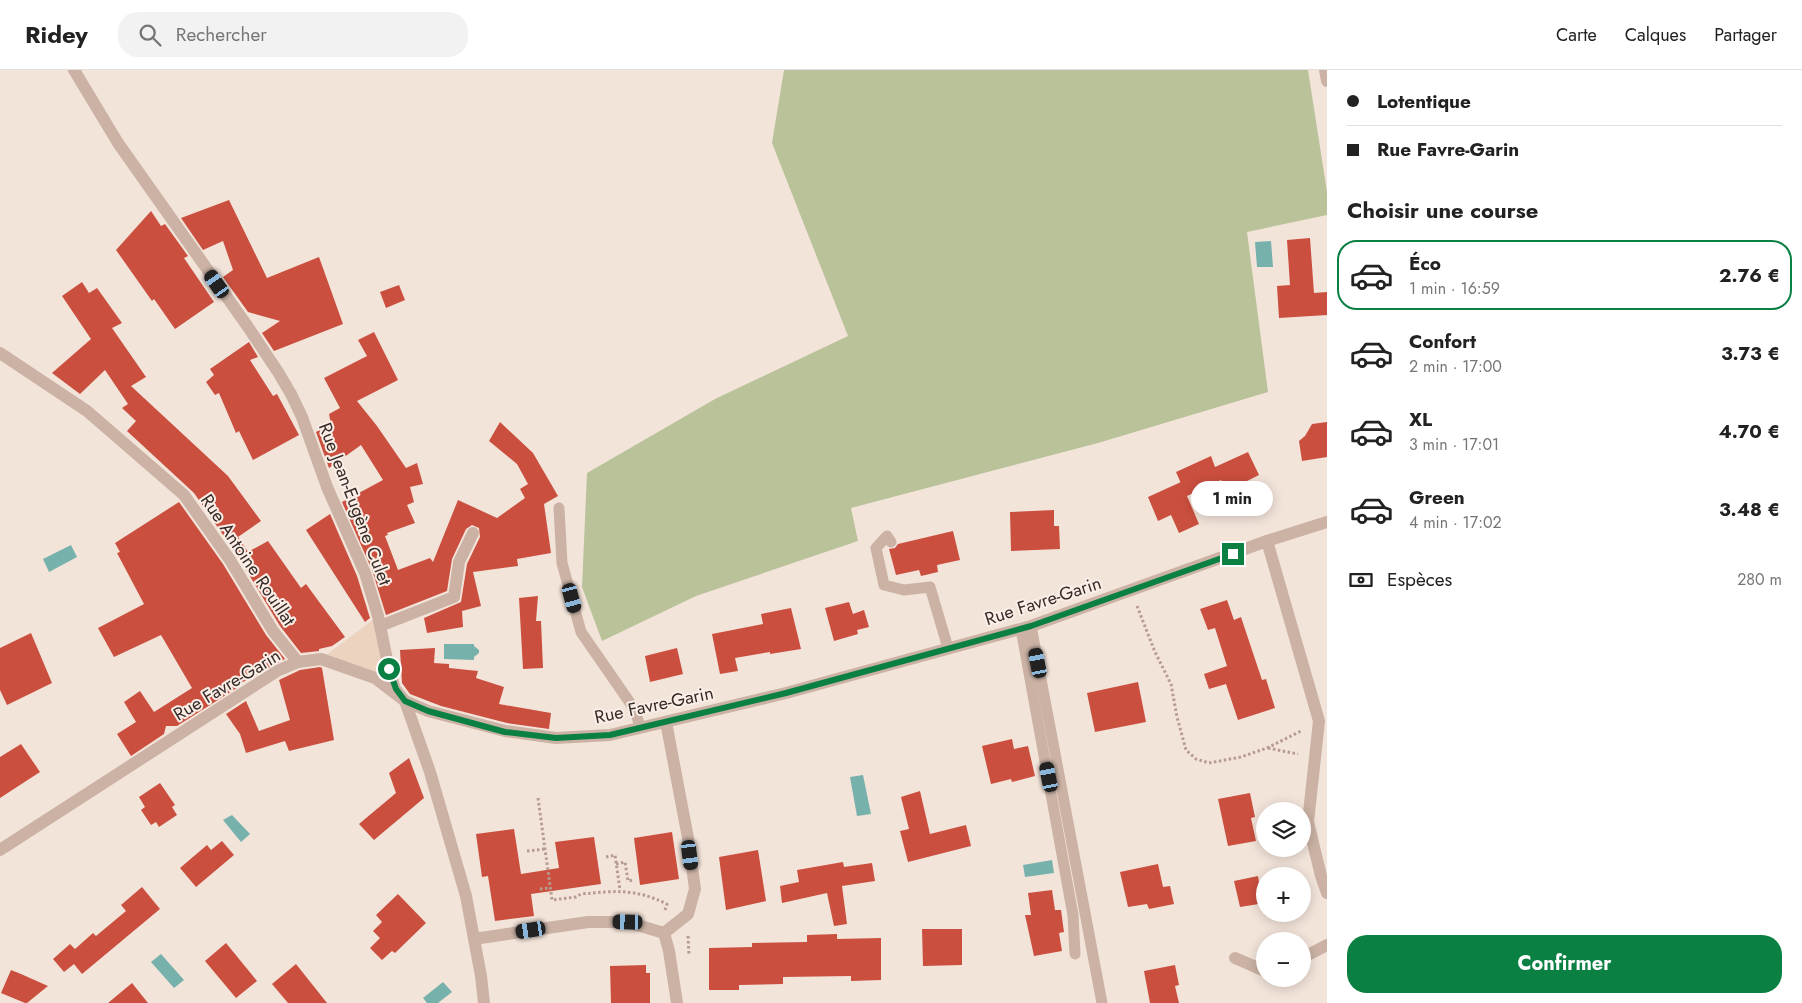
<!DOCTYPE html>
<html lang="fr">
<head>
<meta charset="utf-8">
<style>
  body { margin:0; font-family:Jost,sans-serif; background:#f2f2f2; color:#222; height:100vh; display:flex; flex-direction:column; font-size:19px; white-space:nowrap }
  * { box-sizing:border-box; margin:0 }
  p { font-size:16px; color:#767676 }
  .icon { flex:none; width:28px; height:28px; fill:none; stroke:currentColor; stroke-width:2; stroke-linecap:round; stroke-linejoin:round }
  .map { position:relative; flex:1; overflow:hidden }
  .sheet { display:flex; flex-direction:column; background:#fff; width:475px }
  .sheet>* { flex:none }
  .guide { display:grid; align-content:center; height:110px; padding:0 20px; background:#fff }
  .fabs { position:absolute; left:1256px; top:732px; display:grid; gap:10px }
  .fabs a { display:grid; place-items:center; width:55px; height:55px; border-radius:50%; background:#fff; box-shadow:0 2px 12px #0003; font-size:25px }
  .end { position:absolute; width:22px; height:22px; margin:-11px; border:6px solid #0b8043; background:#fff; box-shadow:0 0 0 2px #fff }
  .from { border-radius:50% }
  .bubble { position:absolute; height:35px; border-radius:18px; background:#fff; box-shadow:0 2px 12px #0003; font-size:16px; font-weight:700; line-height:35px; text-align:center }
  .car { position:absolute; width:15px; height:30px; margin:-15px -8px; border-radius:6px; box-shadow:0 0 4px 1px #0007; background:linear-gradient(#222 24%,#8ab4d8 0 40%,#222 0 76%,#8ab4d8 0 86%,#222 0) }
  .guide b { display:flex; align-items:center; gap:18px; height:48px; font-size:19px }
  .guide b+b { border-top:1px solid #e0e0e0 }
  .guide i { width:12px; height:12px; background:#222 }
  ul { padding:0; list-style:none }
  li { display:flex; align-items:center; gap:15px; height:70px; margin:0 10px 8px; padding:0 10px; border:2px solid transparent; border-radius:20px }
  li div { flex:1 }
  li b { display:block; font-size:19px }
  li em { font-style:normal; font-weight:700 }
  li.on { border-color:#0b8043 }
  li>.icon { width:45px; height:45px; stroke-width:1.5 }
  h2 { padding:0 20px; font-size:22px; line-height:60px }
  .pay { display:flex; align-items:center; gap:12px; height:55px; padding:0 20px; font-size:19px }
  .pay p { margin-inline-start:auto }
  .button { display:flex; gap:10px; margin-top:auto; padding:10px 20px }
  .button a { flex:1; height:58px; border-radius:20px; background:#0b8043; color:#fff; font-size:20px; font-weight:700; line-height:58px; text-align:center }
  header { display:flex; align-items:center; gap:30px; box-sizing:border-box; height:70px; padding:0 25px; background:#fff; border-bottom:1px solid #e0e0e0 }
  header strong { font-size:24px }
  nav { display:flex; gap:28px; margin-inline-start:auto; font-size:18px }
  .search { width:350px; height:45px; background:#f2f2f2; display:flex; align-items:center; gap:12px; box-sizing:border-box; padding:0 18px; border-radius:20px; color:#767676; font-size:19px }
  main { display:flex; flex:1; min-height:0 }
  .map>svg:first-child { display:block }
  .green { fill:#b9c299 }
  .plaza { fill:#ebd3c0 }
  .water { fill:#77b1ac }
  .building { fill:#cb4f3f }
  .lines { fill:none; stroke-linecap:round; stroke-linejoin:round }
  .path { stroke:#b79b8f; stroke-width:3; stroke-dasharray:2.5 2.5; stroke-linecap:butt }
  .lane { stroke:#cbb2a5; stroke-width:11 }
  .street { stroke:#cbb2a5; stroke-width:12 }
  .route { stroke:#0b8043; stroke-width:6 }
  .labels { text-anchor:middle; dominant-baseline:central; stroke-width:4; stroke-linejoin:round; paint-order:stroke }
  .street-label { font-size:18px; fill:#362a27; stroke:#faeee6 }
</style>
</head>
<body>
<header>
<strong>Ridey</strong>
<div class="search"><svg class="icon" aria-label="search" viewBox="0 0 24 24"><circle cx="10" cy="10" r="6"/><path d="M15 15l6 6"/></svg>Rechercher</div>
<nav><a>Carte</a><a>Calques</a><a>Partager</a></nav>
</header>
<main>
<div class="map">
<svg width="1327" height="933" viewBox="0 0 1327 933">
  <rect width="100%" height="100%" fill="#f3e4da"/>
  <path class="green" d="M784,0H1308L1327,122V145L1247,162L1268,322L1098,373L851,438L858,471L696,526L602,571L582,517L587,403L715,329L848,266L772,73Z"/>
  <path class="plaza" d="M378,546L389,599L375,608L321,589Z"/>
  <g class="water">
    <path d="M1271,171L1273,197H1257L1255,172Z"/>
    <path d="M71,475L77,487L49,502L43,489Z"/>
    <path d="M444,574H474V576L479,580V583L474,587V590L444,589Z"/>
    <path d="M863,705L871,744L857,746L850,707Z"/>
    <path d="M232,745L250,764L241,772L223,750Z"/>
    <path d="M1052,790L1054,803L1025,807L1023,795Z"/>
    <path d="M161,884L184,910L174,918L151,892Z"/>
    <path d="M443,912L452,922L438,933H427L423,928Z"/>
  </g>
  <g class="building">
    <path d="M229,130L267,208L319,187L343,254L274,281L262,263L280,251L248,242L223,207L233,200L223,171L203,180L181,148Z"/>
    <path d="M151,141L161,156L165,154L188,186L184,188L214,232L175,259L154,229L152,231L116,180Z"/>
    <path d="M1310,168L1314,223L1327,222V245L1279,248L1277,216L1290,215L1287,170Z"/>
    <path d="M82,212L89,223L97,218L122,253L112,258L146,307L131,316L228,406L261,451L238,467L248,482L268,471L301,518L306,514L345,567L332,576L319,579V581L301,583L280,556L237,485L194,423L127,361L136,351L122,338L128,334L105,300L80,324L52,303L91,269L62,226Z"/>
    <path d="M399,215L405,230L386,238L380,222Z"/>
    <path d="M374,262L398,310L357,331L377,356L406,398L417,393L423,414L410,417L414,432L407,435L415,453L387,463L388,465L385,466L398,500L430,488L433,492L458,430L497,448L525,428L520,419L528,414L517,394L489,371L500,352L533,383L558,426L544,434L551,483L517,489L518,496L473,502L481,536L462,541L463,557L427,563L424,548L461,532L467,494L480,467L479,458L472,455L466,459L452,489L447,521L386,545L372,500L342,432L383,410L361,375L329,398L316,362L331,354L329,344L340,338L324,308L367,286L358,270Z"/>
    <path d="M249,272L258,287L250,290L273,326L277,324L299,365L253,390L239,361L236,363L219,323L215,325L206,312L214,305L210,299Z"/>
    <path d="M1327,352V387L1302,391L1299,371L1305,366L1312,354Z"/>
    <path d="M1248,382L1259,405L1247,411L1255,429L1234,438L1221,410L1187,426L1199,454L1179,463L1171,445L1158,451L1148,427L1181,412L1186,425L1176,402L1211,386L1215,397Z"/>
    <path d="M179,432L223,494L266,565L285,589L239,614L240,616L177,656H166L164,664L131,686L117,664L136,652L124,632L140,621L154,642L192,618L161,565L114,587L98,558L144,534L117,483L120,482L115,473Z"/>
    <path d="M1054,440V456H1059L1060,479L1011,481L1010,442Z"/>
    <path d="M330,444L357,506L370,548L365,552L306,460Z"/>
    <path d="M953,461L960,490L937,495L938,502L921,506L919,500L896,505L889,479L895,478L898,474Z"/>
    <path d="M538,526L536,551H541L543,598L523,599L519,528Z"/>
    <path d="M1227,530L1234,550L1241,547L1262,610L1266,609L1275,638L1238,650L1226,614L1209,619L1204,604L1227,596L1215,558L1208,560L1200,539Z"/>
    <path d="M849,532L853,544L864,540L869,557L857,560L858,564L834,571L825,538Z"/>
    <path d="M791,538L801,579L770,584V582L735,588L738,601L720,604L712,564L763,554L761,544Z"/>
    <path d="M31,563L52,613L7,635L0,620V578Z"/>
    <path d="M435,578L434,593L449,594V598L478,601L476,608L504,617L499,634L551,643L549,659L507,653L441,636L410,624L402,613L400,580Z"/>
    <path d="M677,578L683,604L650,612L645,586Z"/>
    <path d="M320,597L322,598L334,670L289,681L285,671L246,683L240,664L226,644L246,631L259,661L290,650L279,610L300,600Z"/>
    <path d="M1138,612L1146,652L1095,662L1087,623Z"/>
    <path d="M1012,669L1014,679L1028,676L1035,706L1012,712L1011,709L991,714L982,676Z"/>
    <path d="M21,674L40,702L0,728V687Z"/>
    <path d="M409,688L424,728L374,770L359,754L396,723L389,703Z"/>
    <path d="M160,713L175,735L172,737L177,745L159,757L156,752L151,755L141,740L145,737L139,727Z"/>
    <path d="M920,721L930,764L966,755L971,776L908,792L900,761L909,759L901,727Z"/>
    <path d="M1250,723L1255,747L1251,748L1256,771L1228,776L1218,729Z"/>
    <path d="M514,759L521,804L559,798L555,772L594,767L601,814L531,824L534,846L495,851L488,806L482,807L476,764Z"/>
    <path d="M672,762L679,809L640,815L634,768Z"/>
    <path d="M222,771L234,785L196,817L180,798L207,775L211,780Z"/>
    <path d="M758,780L766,831L726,840L719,787Z"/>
    <path d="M843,792L844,797L872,793L875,811L842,816L847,854L834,856L827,823L782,833L780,816L799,812L797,800Z"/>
    <path d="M1158,794L1163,817L1170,816L1174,834L1149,839L1147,834L1128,837L1120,802Z"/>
    <path d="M1258,806L1259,813L1265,812V833L1240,837L1234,811Z"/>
    <path d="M142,817L160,839L82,904L74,894L64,902L53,889L70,874L75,879L93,863L96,866L126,841L121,835Z"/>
    <path d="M1052,820L1055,840H1061L1064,862L1059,863L1062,881L1034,886L1025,845H1031L1028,823Z"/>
    <path d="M398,824L426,853L395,883L392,881L382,890L370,878L380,868L373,861L382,852L376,845Z"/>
    <path d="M922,859H962V895L923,896Z"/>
    <path d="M837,864V869L881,868V910L851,911V906L783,907V914L739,915V920H709V878L752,877V873L807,872V865Z"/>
    <path d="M226,873L257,911L236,928L205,891Z"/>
    <path d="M296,894L327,933H288L272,914Z"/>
    <path d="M646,895V903H650V933H611L610,896Z"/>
    <path d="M1175,895L1179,915L1175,916L1179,933H1150L1144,901Z"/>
    <path d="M11,900L21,904L48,916L27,933H25L1,923Z"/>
    <path d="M132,913L148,933H108Z"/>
  </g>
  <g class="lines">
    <g class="path">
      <path d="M1137,536L1155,582L1171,614L1177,647L1186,680L1196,689L1209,693L1241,687L1267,678L1301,661"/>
      <path d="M1268,678L1298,684"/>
      <path d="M538,728L552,830L576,827L581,824C617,821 633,818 667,834L665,840"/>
      <path d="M527,781L545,779"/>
      <path d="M606,787L615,785L620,820"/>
      <path d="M616,794L625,792L628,811L633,810"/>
      <path d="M540,819L550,818"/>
      <path d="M688,866L689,885"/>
    </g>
    <g class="lane">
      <path d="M559,438L562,493L581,562L635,640L640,657"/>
      <path d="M891,472L887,466L876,478L884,515L904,520L930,517L948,578"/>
      <path d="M1031,556L1102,933"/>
      <path d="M1021,559L1073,845L1075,884"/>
    </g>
    <g class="street">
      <path d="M74,0L118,73L248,257L278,302L291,324L302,347L327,417L365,503L378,546L389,599L395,619L405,631L430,702L466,826L481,906L484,933"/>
      <path d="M1325,0L1327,11"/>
      <path d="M0,283L87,341L184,425L230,490L273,561L298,592"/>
      <path d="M1267,471L1319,651L1308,752L1321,806L1327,823"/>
      <path d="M380,556L454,527L459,492L473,463"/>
      <path d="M0,780L277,601L298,592L321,589L375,608L405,631L428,641L505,661L556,668L610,665L786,623L1031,556L1267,471L1327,452"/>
      <path d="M664,863L669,881L677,933"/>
      <path d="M474,869L588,852H627L664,863L688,844L695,819L688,768L666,652"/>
      <path d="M1235,888L1265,901"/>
      <path d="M1302,888L1327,875"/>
    </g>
  </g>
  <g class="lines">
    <path class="route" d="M389,599L396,619L405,631L428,641L505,662L556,668L610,665L786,623L1031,556L1233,484"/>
  </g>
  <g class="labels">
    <g class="street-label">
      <text transform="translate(355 434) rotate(69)">Rue Jean-Eugène Culet</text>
      <text transform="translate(248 490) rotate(56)">Rue Antoine Rouillat</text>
      <text transform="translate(1043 531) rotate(-18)">Rue Favre-Garin</text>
      <text transform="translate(227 615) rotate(-31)">Rue Favre-Garin</text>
      <text transform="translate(654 635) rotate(-12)">Rue Favre-Garin</text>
    </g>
  </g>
</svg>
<div class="fabs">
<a><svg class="icon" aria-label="layers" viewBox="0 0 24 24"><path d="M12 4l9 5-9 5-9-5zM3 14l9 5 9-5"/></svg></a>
<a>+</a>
<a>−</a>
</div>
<i class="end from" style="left:389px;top:599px"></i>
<i class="end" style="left:1233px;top:484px"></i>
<div class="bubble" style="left:1191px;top:411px;width:82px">1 min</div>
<i class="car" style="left:217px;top:214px;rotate:325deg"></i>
<i class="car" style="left:572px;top:528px;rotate:165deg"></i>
<i class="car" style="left:1038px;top:593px;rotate:349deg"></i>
<i class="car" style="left:1049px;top:707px;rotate:349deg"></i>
<i class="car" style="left:690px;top:785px;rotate:173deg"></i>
<i class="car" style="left:628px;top:852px;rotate:271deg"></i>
<i class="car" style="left:531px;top:860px;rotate:261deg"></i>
</div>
<section class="sheet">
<div class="guide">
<b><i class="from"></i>Lotentique</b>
<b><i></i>Rue Favre-Garin</b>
</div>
<h2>Choisir une course</h2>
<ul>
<li class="on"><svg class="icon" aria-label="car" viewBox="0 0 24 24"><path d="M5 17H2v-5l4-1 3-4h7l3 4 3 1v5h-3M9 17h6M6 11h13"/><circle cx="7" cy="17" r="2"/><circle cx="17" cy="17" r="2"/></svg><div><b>Éco</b><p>1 min · 16:59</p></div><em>2.76 €</em></li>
<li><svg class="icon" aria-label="car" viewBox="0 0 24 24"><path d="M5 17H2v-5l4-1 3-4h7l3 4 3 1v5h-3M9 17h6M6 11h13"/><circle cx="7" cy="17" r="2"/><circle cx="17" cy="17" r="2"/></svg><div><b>Confort</b><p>2 min · 17:00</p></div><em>3.73 €</em></li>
<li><svg class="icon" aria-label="car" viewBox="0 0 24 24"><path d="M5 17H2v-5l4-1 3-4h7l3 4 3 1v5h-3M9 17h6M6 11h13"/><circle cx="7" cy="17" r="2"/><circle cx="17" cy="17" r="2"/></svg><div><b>XL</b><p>3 min · 17:01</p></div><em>4.70 €</em></li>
<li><svg class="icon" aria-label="car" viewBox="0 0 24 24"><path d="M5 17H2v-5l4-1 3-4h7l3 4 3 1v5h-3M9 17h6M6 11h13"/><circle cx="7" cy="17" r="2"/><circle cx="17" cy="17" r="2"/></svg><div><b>Green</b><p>4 min · 17:02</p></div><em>3.48 €</em></li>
</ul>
<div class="pay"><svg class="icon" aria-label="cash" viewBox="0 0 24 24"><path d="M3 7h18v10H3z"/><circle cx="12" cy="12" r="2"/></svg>Espèces<p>280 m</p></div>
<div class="button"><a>Confirmer</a></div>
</section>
</main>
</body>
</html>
